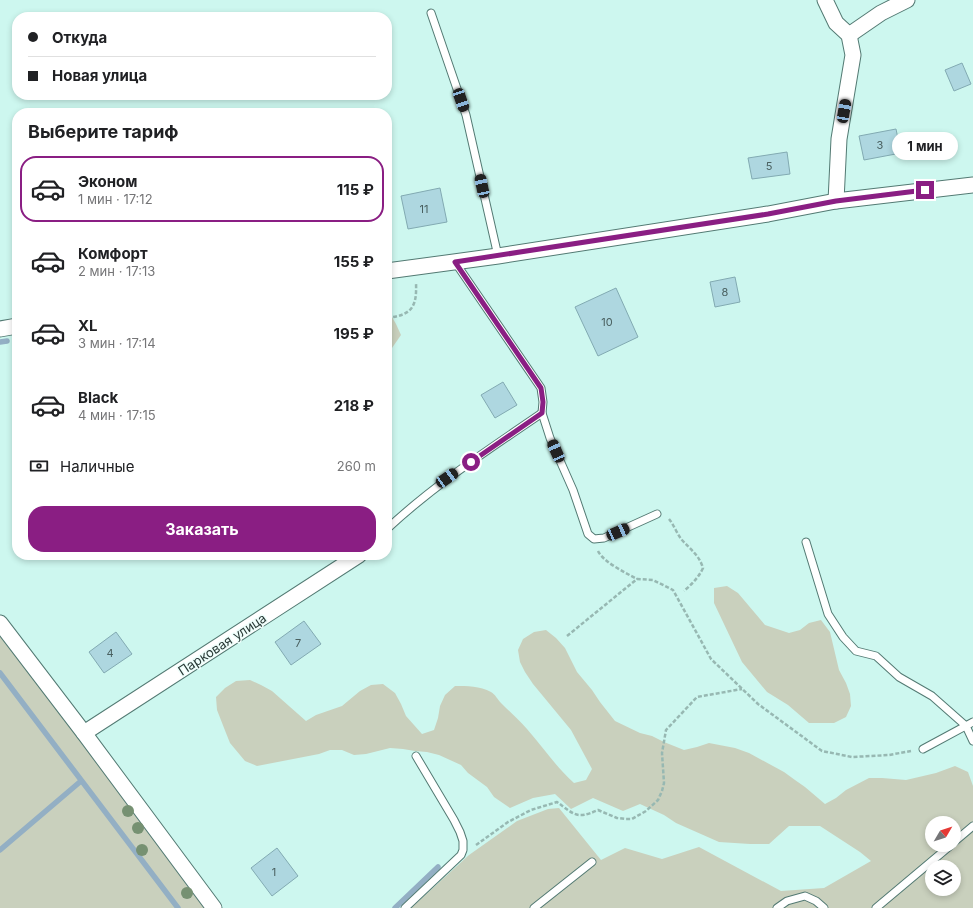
<!DOCTYPE html>
<html lang="ru">
<head>
<meta charset="utf-8">
<style>
  body { margin:0; font-family:Inter,sans-serif; background:#f2f2f2; color:#202124; height:100vh; display:flex; flex-direction:column; font-size:15px; white-space:nowrap }
  * { box-sizing:border-box; margin:0 }
  p { font-size:13px; color:#757577 }
  .icon { flex:none; width:22px; height:22px; fill:none; stroke:currentColor; stroke-width:2; stroke-linecap:round; stroke-linejoin:round }
  .map { position:relative; flex:1; overflow:hidden }
  .drawer { position:absolute; left:12px; top:108px; width:380px; height:452px; display:flex; flex-direction:column; background:#fff; border-radius:16px; box-shadow:0 2px 6px #0003 }
  .drawer>* { flex:none }
  .banner { position:absolute; left:12px; top:12px; width:380px; height:88px; border-radius:16px; box-shadow:0 2px 6px #0003; display:grid; align-content:center; height:88px; padding:0 16px; background:#fff }
  .needle { width:26px; rotate:51deg }
  .buttons { position:absolute; left:925px; top:816px; display:grid; gap:8px }
  .buttons a { display:grid; place-items:center; width:36px; height:36px; border-radius:50%; background:#fff; box-shadow:0 2px 6px #0003; font-size:20px }
  .end { position:absolute; width:18px; height:18px; margin:-9px; border:5px solid #8a1e83; background:#fff; box-shadow:0 0 0 2px #fff }
  .from { border-radius:50% }
  .bubble { position:absolute; height:28px; border-radius:14px; background:#fff; box-shadow:0 2px 6px #0003; font-size:13px; font-weight:700; line-height:28px; text-align:center }
  .car { position:absolute; width:12px; height:24px; margin:-12px -6px; border-radius:5px; box-shadow:0 0 3px 1px #0007; background:linear-gradient(#222 24%,#8ab4d8 0 40%,#222 0 76%,#8ab4d8 0 86%,#222 0) }
  .banner b { display:flex; align-items:center; gap:14px; height:38px; font-size:15px }
  .banner b+b { border-top:1px solid #e0e0e0 }
  .banner i { width:10px; height:10px; background:#202124 }
  ul { padding:0; list-style:none }
  li { display:flex; align-items:center; gap:12px; height:66px; margin:0 8px 6px; padding:0 8px; border:2px solid transparent; border-radius:16px }
  li div { flex:1 }
  li b { display:block; font-size:15px }
  li em { font-style:normal; font-weight:700 }
  li.on { border-color:#8a1e83 }
  li>.icon { width:36px; height:36px; stroke-width:1.5 }
  h2 { padding:0 16px; font-size:18px; line-height:48px }
  .pay { display:flex; align-items:center; gap:10px; height:44px; padding:0 16px; font-size:15px }
  .pay p { margin-inline-start:auto }
  .primary-button { display:flex; gap:8px; margin-top:auto; padding:8px 16px }
  .primary-button a { flex:1; height:46px; border-radius:16px; background:#8a1e83; color:#fff; font-size:16px; font-weight:700; line-height:46px; text-align:center }
  .map>svg:first-child { display:block }
  .green { fill:#c9d0bd; fill-rule:evenodd }
  .lines { fill:none; stroke-linecap:round; stroke-linejoin:round }
  .stream { stroke:#93afc4; stroke-width:5.5 }
  .building { fill:#aed7e0; stroke:#82aab2 }
  .lane-casing { stroke:#537a73; stroke-width:9 }
  .street-casing { stroke:#537a73; stroke-width:17 }
  .path { stroke:#97b8b2; stroke-width:2.5; stroke-dasharray:4 2; stroke-linecap:butt }
  .lane { stroke:#fff; stroke-width:7 }
  .street { stroke:#fff; stroke-width:15 }
  .tree { fill:#769172 }
  .route { stroke:#8a1e83; stroke-width:5 }
  .labels { text-anchor:middle; dominant-baseline:central; stroke-width:3; stroke-linejoin:round; paint-order:stroke }
  .number-label { font-size:11px; fill:#4a6060 }
  .street-label { font-size:13px; fill:#283835; stroke:#eefefb }
</style>
</head>
<body>
<div class="map">
<svg width="973" height="908" viewBox="0 0 973 908">
  <rect width="100%" height="100%" fill="#cdf7ef"/>
  <g class="green">
    <path d="M387,308L396,324L401,335L392,348L387,352Z"/>
    <path d="M727,586L738,593L765,625L789,633L800,630L809,623L821,620L830,632L839,670L846,683L850,694L851,706L846,717L834,723H809L788,705L767,692L742,662L714,603V588Z"/>
    <path d="M546,630L556,638L565,648L577,672L592,690L600,702L615,721L640,733L652,736L664,742L684,750L697,747L709,743L735,748L749,753L784,772L795,780L805,787L825,804L836,798L846,790L869,778H882L906,780L936,773L955,766L968,772L973,786V908H411L469,855L517,821L548,809L559,808L601,860L625,848L662,859L699,847L781,891L824,888L871,861L860,852L820,826H789L769,844H750L719,842L676,823L664,815L640,804L623,811L593,798L571,809L555,794L533,798L510,808L494,797L487,787L468,773L461,765L439,755L427,752L415,751L403,749L390,748L366,754L354,755L342,750H330L319,754L257,766L245,761L230,743L226,733L217,710L216,697L225,688L236,681L250,680L261,685L272,691L306,721L316,715L342,706L360,691L371,685L383,684L395,693L401,704L406,716L422,734L434,730L438,718L440,706L445,695L455,686C467,686 480,686 491,692C495,694 498,700 501,703C510,712 519,720 527,729C543,747 556,767 574,783L586,780L592,769L571,730L533,684L525,672L520,662L518,650L523,639L534,632ZM932,823H954V845H932ZM932,867H954V889H932Z"/>
    <path d="M0,631L206,908H0Z"/>
  </g>
  <g class="lines">
    <g class="stream">
      <path d="M0,342L7,341"/>
      <path d="M0,673L178,908"/>
      <path d="M0,850L81,781"/>
      <path d="M395,908L438,867"/>
    </g>
  </g>
  <g class="building">
    <path d="M962,63L971,84L954,91L945,70Z"/>
    <path d="M896,129L901,153L864,160L859,136Z"/>
    <path d="M787,152L790,174L752,179L748,158Z"/>
    <path d="M440,188L447,222L408,229L401,196Z"/>
    <path d="M735,277L740,302L715,307L710,282Z"/>
    <path d="M616,288L638,337L598,356L575,307Z"/>
    <path d="M503,382L517,405L495,418L481,395Z"/>
    <path d="M304,621L321,644L291,665L275,642Z"/>
    <path d="M116,632L132,654L104,673L89,652Z"/>
    <path d="M277,848L298,876L272,896L251,868Z"/>
  </g>
  <g class="lines">
    <defs>
      <g id="lane">
        <path d="M431,13L466,115L498,256"/>
        <path d="M455,262L541,388L543,402L542,413L550,438L573,490L588,534L594,539L604,538L657,514"/>
        <path d="M387,529C434,485 488,450 542,413"/>
        <path d="M806,542L828,614L843,637L856,651L876,656L899,677L932,696L966,726L973,741"/>
        <path d="M923,749L973,722"/>
        <path d="M954,842L973,826"/>
        <path d="M405,908L461,855L463,850V841L460,832L454,820L416,756"/>
        <path d="M534,908L592,862"/>
        <path d="M777,908L787,901L805,896L816,901L824,908"/>
        <path d="M876,908L951,845"/>
      </g>
      <g id="street">
        <path d="M825,0L836,23L849,35L853,55L839,139L836,201"/>
        <path d="M849,35L881,13L907,0"/>
        <path d="M387,271L498,256L768,214L836,201L973,185"/>
        <path d="M0,329L17,326"/>
        <path d="M0,623L84,733L214,908"/>
        <path d="M84,733L359,555"/>
      </g>
    </defs>
    <use href="#lane" class="lane-casing"/>
    <use href="#street" class="street-casing"/>
    <g class="path">
      <path d="M387,318C412,315 417,307 416,283"/>
      <path d="M669,519C674,525 677,534 682,540C691,550 699,555 703,568C699,577 692,584 684,591"/>
      <path d="M598,551C603,562 626,573 637,579"/>
      <path d="M567,636L637,579L653,580L673,590L711,659L758,704L822,751L852,757L889,755L911,751"/>
      <path d="M476,845L508,822L531,810L557,802C574,814 576,820 598,810L617,818L626,819H632L646,811L658,800L662,791L664,783L662,753L666,730L697,697L742,689"/>
    </g>
    <use href="#lane" class="lane"/>
    <use href="#street" class="street"/>
  </g>
  <g class="tree">
    <circle cx="128" cy="811" r="6"/>
    <circle cx="138" cy="828" r="6"/>
    <circle cx="142" cy="850" r="6"/>
    <circle cx="187" cy="893" r="6"/>
  </g>
  <g class="lines">
    <path class="route" d="M471,462L542,413L543,402L541,388L455,262L768,214L836,201L925,190"/>
  </g>
  <g class="labels">
    <g class="number-label">
      <text x="880" y="145">3</text>
      <text x="769" y="166">5</text>
      <text x="424" y="209">11</text>
      <text x="725" y="292">8</text>
      <text x="607" y="322">10</text>
      <text x="298" y="643">7</text>
      <text x="110" y="653">4</text>
      <text x="274" y="872">1</text>
    </g>
    <g class="street-label">
      <text transform="translate(222 644) rotate(-33)">Парковая улица</text>
    </g>
  </g>
</svg>
<div class="buttons">
<a><svg class="needle" viewBox="-14 -14 28 28"><path d="M0-13l5 13h-10z" fill="#e53935"/><path d="M0 13l5-13h-10z" fill="#757577"/></svg></a>
<a><svg class="icon" aria-label="layers" viewBox="0 0 24 24"><path d="M12 4l9 5-9 5-9-5zM3 14l9 5 9-5"/></svg></a>
</div>
<i class="end from" style="left:471px;top:462px"></i>
<i class="end" style="left:925px;top:190px"></i>
<div class="bubble" style="left:892px;top:132px;width:66px">1 мин</div>
<i class="car" style="left:461px;top:100px;rotate:161deg"></i>
<i class="car" style="left:844px;top:111px;rotate:10deg"></i>
<i class="car" style="left:482px;top:186px;rotate:348deg"></i>
<i class="car" style="left:556px;top:451px;rotate:336deg"></i>
<i class="car" style="left:447px;top:478px;rotate:55deg"></i>
<i class="car" style="left:618px;top:532px;rotate:66deg"></i>
<div class="banner">
<b><i class="from"></i>Откуда</b>
<b><i></i>Новая улица</b>
</div>
<section class="drawer">
<h2>Выберите тариф</h2>
<ul>
<li class="on"><svg class="icon" aria-label="car" viewBox="0 0 24 24"><path d="M5 17H2v-5l4-1 3-4h7l3 4 3 1v5h-3M9 17h6M6 11h13"/><circle cx="7" cy="17" r="2"/><circle cx="17" cy="17" r="2"/></svg><div><b>Эконом</b><p>1 мин · 17:12</p></div><em>115 ₽</em></li>
<li><svg class="icon" aria-label="car" viewBox="0 0 24 24"><path d="M5 17H2v-5l4-1 3-4h7l3 4 3 1v5h-3M9 17h6M6 11h13"/><circle cx="7" cy="17" r="2"/><circle cx="17" cy="17" r="2"/></svg><div><b>Комфорт</b><p>2 мин · 17:13</p></div><em>155 ₽</em></li>
<li><svg class="icon" aria-label="car" viewBox="0 0 24 24"><path d="M5 17H2v-5l4-1 3-4h7l3 4 3 1v5h-3M9 17h6M6 11h13"/><circle cx="7" cy="17" r="2"/><circle cx="17" cy="17" r="2"/></svg><div><b>XL</b><p>3 мин · 17:14</p></div><em>195 ₽</em></li>
<li><svg class="icon" aria-label="car" viewBox="0 0 24 24"><path d="M5 17H2v-5l4-1 3-4h7l3 4 3 1v5h-3M9 17h6M6 11h13"/><circle cx="7" cy="17" r="2"/><circle cx="17" cy="17" r="2"/></svg><div><b>Black</b><p>4 мин · 17:15</p></div><em>218 ₽</em></li>
</ul>
<div class="pay"><svg class="icon" aria-label="cash" viewBox="0 0 24 24"><path d="M3 7h18v10H3z"/><circle cx="12" cy="12" r="2"/></svg>Наличные<p>260 m</p></div>
<div class="primary-button"><a>Заказать</a></div>
</section>
</div>
</body>
</html>
